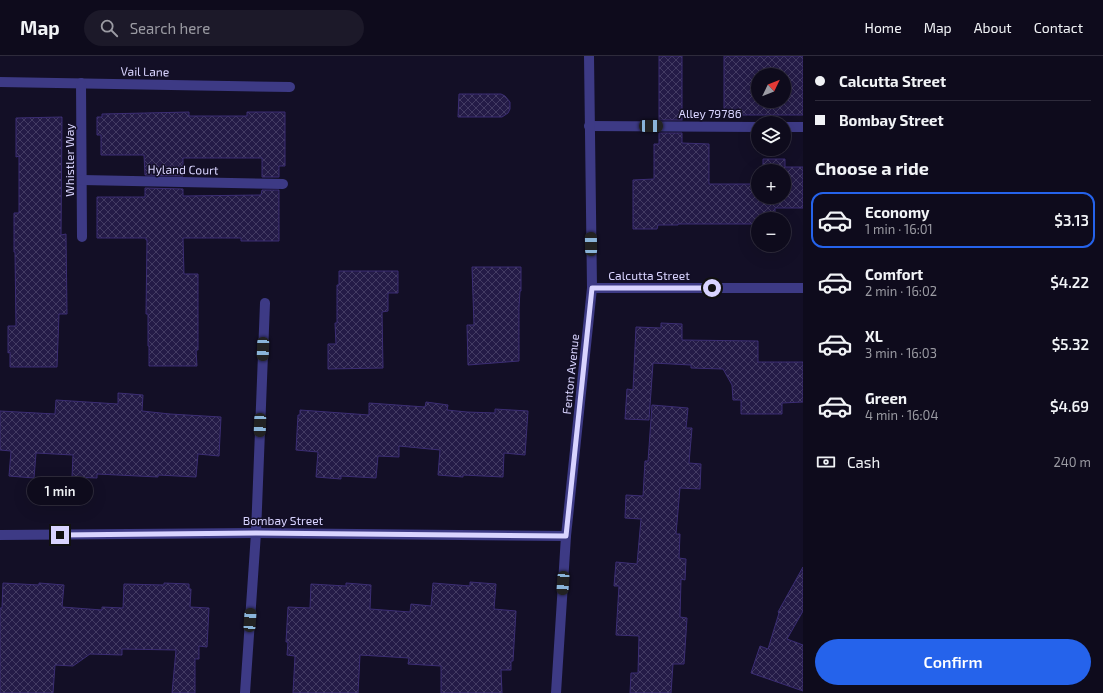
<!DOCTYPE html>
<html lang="en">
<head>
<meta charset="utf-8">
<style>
  body { margin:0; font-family:"Exo 2",sans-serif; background:#1c1929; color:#f1f3f6; height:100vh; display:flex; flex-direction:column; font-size:15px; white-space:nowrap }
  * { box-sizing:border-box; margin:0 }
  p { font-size:13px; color:#9b9ba3 }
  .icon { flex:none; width:22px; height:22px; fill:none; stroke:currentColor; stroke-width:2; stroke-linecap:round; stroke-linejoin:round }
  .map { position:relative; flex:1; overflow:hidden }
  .details { display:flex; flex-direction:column; background:#0e0b1c; width:300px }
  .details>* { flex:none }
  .banner { display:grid; align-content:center; height:88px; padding:0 12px; background:#0e0b1c }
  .needle { width:26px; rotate:47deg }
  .fabs { position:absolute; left:751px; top:12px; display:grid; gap:8px }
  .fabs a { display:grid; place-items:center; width:40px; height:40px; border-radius:50%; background:#0e0b1c; box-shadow:0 4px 16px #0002,0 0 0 1px #2e2b3b; font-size:20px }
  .end { position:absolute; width:18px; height:18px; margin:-9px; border:5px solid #d9d4ff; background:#111; box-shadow:0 0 0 2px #111 }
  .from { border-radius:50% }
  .bubble { position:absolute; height:28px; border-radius:14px; background:#0e0b1c; box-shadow:0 4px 16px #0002,0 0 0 1px #2e2b3b; font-size:13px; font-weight:600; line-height:28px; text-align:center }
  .car { position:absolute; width:12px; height:24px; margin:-12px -6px; border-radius:5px; box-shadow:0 0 3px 1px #0007; background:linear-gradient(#222 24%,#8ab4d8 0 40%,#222 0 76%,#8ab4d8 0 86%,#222 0) }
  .banner b { display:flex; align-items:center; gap:14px; height:38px; font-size:15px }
  .banner b+b { border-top:1px solid #2e2b3b }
  .banner i { width:10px; height:10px; background:#f1f3f6 }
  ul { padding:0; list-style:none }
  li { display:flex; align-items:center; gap:12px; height:56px; margin:0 8px 6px; padding:0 4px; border:2px solid transparent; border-radius:12px }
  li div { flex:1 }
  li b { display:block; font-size:15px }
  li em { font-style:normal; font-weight:600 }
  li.active { border-color:#2563eb }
  li>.icon { width:36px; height:36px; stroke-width:1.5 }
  h2 { padding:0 12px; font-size:18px; line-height:48px }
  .pay { display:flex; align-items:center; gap:10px; height:44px; padding:0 12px; font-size:15px }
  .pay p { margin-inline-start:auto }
  .action { display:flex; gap:8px; margin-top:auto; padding:8px 12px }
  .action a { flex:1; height:46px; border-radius:24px; background:#2563eb; color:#fff; font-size:16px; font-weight:600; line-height:46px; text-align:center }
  header { display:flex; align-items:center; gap:24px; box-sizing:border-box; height:56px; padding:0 20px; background:#0e0b1c; border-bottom:1px solid #2e2b3b }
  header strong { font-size:19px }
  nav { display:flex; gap:22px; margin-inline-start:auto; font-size:14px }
  .search { width:280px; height:36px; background:#1c1929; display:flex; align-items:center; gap:10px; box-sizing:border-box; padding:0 14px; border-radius:22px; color:#9b9ba3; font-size:15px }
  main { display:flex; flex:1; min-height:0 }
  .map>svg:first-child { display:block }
  .building { fill:url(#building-cross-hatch); stroke:#3b2d73; fill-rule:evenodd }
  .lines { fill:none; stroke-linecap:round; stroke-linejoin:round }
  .service { stroke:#3d3a85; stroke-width:10 }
  .minor { stroke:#3d3a85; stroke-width:10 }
  .route { stroke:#d9d4ff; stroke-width:5 }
  .labels { text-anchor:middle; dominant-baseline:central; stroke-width:3; stroke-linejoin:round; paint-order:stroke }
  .street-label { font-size:12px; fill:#d9d4ff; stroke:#130f26 }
</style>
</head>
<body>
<header>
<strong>Map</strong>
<div class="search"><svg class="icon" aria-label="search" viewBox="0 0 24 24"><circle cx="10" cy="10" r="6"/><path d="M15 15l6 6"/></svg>Search here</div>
<nav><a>Home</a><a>Map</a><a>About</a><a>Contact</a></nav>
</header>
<main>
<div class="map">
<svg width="803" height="637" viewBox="0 0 803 637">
  <defs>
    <pattern id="building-cross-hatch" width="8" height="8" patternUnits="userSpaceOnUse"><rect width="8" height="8" fill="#241b47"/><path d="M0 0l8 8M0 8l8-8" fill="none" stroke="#433b63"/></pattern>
  </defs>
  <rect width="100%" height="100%" fill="#130f26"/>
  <g class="building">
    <rect x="659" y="0" width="23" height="64"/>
    <path d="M724,0H803V59H724ZM758,19H784V45H758Z"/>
    <path d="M459,38H501L505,40L510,46V53L508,57L502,61H458Z"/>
    <path d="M189,56V60H247V56H285V110H279V121H262V102H183V120L145,119L144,99H101V79H97V61H102V58Z"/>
    <path d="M62,61L61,179L66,178L67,258H59L57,311H10V296L8,297V270H16L15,196H14V157H19V100L16,101V62Z"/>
    <path d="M659,77H682V87L709,88V128H758V141H784V115H763V103H785V111H803V152H775V163H758V168H678V169H658L657,173H633V124L654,123V88H659Z"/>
    <path d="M145,132L183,133V140L261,139L262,134H279V185H241V182H183L184,218H198V294H196L197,310H149V290H148V258H146L147,184H146V182H97V141H145Z"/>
    <path d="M472,211H521V235H520L519,251V305L468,309L467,269H474Z"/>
    <path d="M339,215H398V237H388V255L382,256L383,312L328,313V288H336L335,267H337V229H339Z"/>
    <path d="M661,267L682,268V284L758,285V306H803V346L782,347V358H741V344H733L732,329L723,313L691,312V309L653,307L649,364L625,363L627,333L633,334L636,271L661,272Z"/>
    <path d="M118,337L143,339L142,355L170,358L221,361L219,400L198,398L196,421L158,419V421L97,418V422L72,421L73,399L36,397L34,422L9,420L11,395L0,394V355L55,358L56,344L118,348Z"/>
    <path d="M426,346L448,349L447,354L467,356L495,357V353L528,355L525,399L504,397L503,421L463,419V421L438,419L440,394L399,390V401L378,400L376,422L341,420V423L316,421L318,396L296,394L298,359H300V354L369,359V347L425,351Z"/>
    <path d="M652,349L688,352L686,372H692L689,407L701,408L700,433L680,432L676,478H680L679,502L686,503L685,524L681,523L680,561L687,562L684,608H673L671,637H630L631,617H638L639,580L616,579L619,530H614L616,506L637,508L641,463L625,462L626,439L643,440L645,405H648Z"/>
    <path d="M803,511V555L787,583L803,589V635L751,617L760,590L768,593L779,557L778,556Z"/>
    <path d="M470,526L496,528L494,553L516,555L513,605H511V614H501L502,637H441V610L408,608L409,602L360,599L358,637H293L295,600L287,599L288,586H286L288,551L310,552L311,528L346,530V527L371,529L370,553L410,556L411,548L431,550L433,527L470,530Z"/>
    <path d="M3,527L39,529V527L64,529L62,551L102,554V551L123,552L124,528L164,529V527L189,528V533H191L190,551L209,552L207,591L199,590V603H195V637H172L176,594L122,593V599L90,598L73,610L55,609L53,637H0V552H2Z"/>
  </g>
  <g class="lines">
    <g class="service">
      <path d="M589,70L758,71"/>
      <path d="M784,71H803"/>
    </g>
    <g class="minor">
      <path d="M0,26L290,31"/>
      <path d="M81,27L82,181"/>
      <path d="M82,124L283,128"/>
      <path d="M592,232H803"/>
      <path d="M0,479L256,477L566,480"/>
      <path d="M245,637L256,477L265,247"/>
      <path d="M556,637L566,480L592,232L589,0"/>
    </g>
  </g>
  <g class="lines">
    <path class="route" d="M60,479L256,477L566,480L592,232H712"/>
  </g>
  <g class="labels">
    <g class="street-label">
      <text transform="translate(145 15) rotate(1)">Vail Lane</text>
      <text x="710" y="57">Alley 79786</text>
      <text transform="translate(69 104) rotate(-90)">Whistler Way</text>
      <text transform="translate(183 113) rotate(1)">Hyland Court</text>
      <text x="649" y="219">Calcutta Street</text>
      <text transform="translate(570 318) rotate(-84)">Fenton Avenue</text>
      <text x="283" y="464">Bombay Street</text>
    </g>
  </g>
</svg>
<div class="fabs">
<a><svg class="needle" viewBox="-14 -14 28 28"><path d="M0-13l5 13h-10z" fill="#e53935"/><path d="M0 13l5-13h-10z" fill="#9b9ba3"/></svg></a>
<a><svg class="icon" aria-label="layers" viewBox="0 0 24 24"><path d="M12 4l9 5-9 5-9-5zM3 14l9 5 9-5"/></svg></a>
<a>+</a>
<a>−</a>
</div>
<i class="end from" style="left:712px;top:232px"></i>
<i class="end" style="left:60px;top:479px"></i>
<div class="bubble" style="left:27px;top:421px;width:66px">1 min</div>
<i class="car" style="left:651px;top:70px;rotate:90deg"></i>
<i class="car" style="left:591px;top:188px;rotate:359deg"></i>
<i class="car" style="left:263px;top:293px;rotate:182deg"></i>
<i class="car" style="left:260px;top:369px;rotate:182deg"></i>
<i class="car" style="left:563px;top:527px;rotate:184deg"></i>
<i class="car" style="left:250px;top:564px;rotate:4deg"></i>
</div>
<section class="details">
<div class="banner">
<b><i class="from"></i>Calcutta Street</b>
<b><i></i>Bombay Street</b>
</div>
<h2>Choose a ride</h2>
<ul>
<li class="active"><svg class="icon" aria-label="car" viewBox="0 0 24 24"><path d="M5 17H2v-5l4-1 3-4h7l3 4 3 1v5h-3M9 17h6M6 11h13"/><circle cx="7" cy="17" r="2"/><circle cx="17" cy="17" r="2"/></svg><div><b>Economy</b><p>1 min · 16:01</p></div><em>$3.13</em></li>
<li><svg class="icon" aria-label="car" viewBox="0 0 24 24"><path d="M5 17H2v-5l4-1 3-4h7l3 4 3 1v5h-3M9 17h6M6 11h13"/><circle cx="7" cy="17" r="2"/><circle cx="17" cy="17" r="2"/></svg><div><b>Comfort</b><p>2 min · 16:02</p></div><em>$4.22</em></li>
<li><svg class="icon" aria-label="car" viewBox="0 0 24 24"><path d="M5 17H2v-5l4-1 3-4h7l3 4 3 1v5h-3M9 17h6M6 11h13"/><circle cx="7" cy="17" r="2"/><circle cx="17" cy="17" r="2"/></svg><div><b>XL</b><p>3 min · 16:03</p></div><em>$5.32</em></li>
<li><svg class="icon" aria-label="car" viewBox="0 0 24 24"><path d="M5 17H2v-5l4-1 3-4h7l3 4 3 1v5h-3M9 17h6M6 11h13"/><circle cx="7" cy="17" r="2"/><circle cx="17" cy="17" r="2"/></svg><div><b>Green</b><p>4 min · 16:04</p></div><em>$4.69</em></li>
</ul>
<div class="pay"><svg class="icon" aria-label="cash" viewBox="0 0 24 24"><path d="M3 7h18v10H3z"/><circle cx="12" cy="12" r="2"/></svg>Cash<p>240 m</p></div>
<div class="action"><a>Confirm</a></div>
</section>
</main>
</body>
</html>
